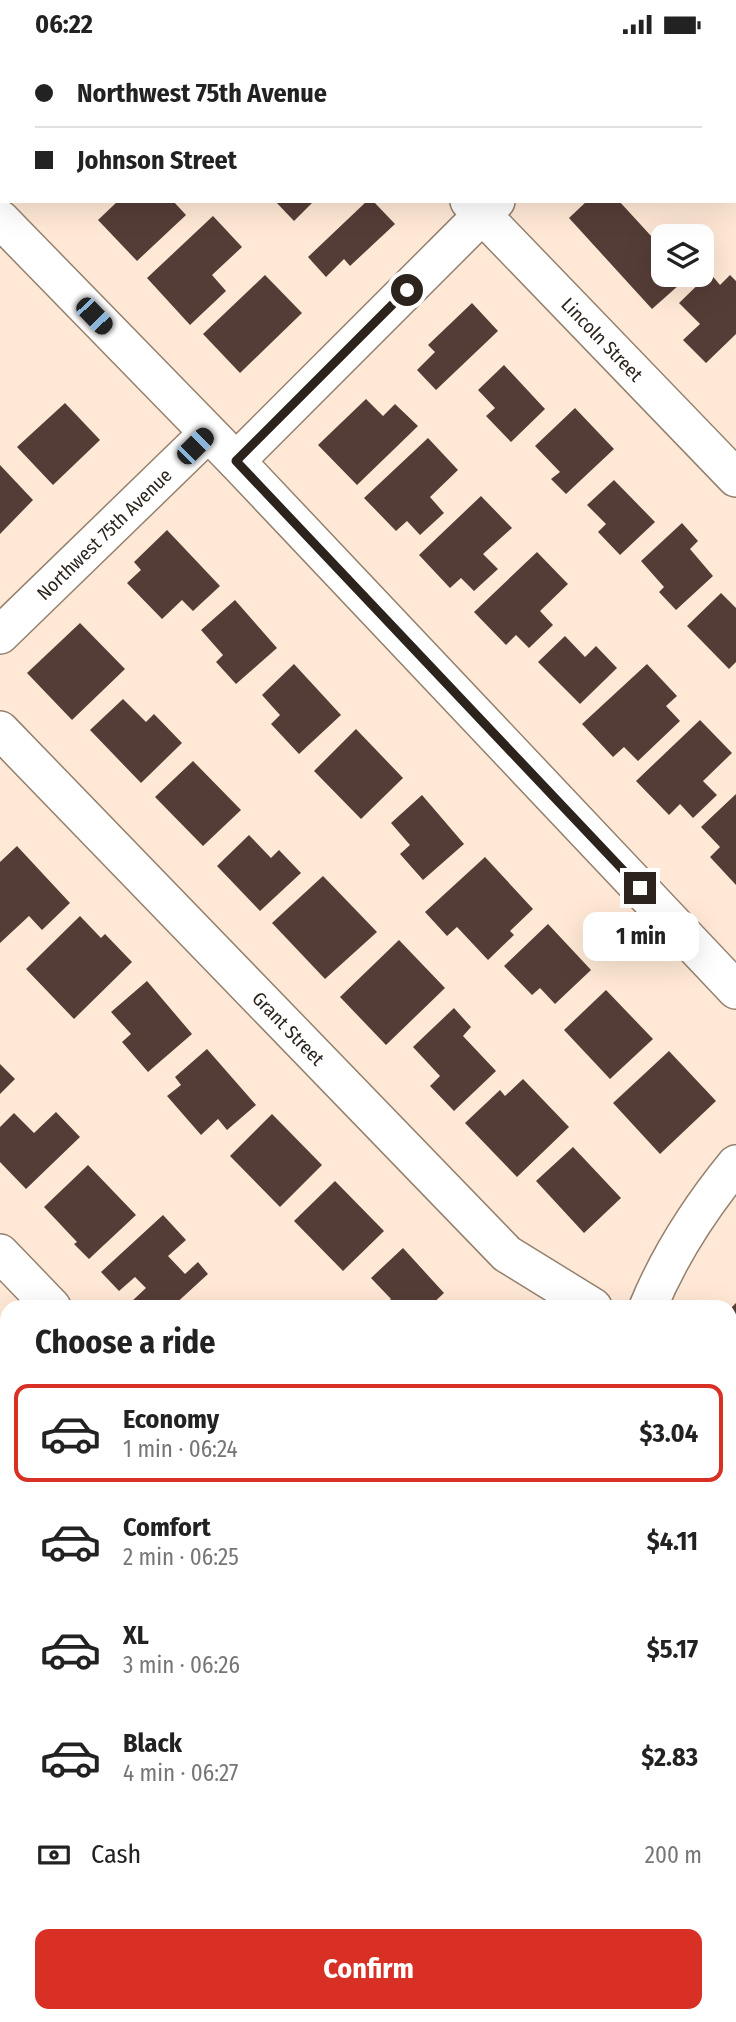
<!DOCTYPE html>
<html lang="en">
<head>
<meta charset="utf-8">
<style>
  body { margin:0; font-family:"Fira Sans Condensed",sans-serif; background:#f2f2f2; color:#222; height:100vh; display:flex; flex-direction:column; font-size:26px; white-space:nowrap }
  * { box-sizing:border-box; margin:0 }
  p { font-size:23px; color:#767676 }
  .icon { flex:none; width:38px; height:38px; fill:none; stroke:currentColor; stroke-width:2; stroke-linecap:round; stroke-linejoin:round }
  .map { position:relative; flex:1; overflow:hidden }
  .drawer { position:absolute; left:0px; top:1251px; width:737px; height:723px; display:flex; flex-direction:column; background:#fff; border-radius:21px 21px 0 0; box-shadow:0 7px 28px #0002 }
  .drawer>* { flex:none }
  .banner { position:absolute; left:0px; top:0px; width:737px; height:154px; box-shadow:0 7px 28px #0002; display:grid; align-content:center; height:154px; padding:0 35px; background:#fff }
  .controls { position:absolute; left:651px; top:175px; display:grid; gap:14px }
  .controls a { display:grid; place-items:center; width:63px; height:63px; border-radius:14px; background:#fff; box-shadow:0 7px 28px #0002; font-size:35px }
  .end { position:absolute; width:32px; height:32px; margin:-16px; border:9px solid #2b231c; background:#fff; box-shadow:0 0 0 4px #fff }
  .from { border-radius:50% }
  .bubble { position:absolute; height:49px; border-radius:14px; background:#fff; box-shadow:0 7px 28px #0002; font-size:23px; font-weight:700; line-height:49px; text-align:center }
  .car { position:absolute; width:21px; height:42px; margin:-21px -10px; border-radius:9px; box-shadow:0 0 5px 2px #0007; background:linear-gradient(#222 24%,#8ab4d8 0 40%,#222 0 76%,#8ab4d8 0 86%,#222 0) }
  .banner b { display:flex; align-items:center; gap:24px; height:66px; font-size:26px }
  .banner b+b { border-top:2px solid #e0e0e0 }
  .banner i { width:18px; height:18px; background:#222 }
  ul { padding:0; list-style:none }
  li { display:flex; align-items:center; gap:21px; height:98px; margin:0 14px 10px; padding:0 21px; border:4px solid transparent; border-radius:14px }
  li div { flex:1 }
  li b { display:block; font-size:26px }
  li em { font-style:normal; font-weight:700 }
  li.current { border-color:#d93025 }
  li>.icon { width:63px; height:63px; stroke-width:1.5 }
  h2 { padding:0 35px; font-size:32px; line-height:84px }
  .pay { display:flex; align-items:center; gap:18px; height:77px; padding:0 35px; font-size:26px }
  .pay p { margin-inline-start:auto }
  .button { display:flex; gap:14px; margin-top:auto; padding:14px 35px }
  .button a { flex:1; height:80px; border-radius:14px; background:#d93025; color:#fff; font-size:28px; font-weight:700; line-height:80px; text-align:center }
  .status { display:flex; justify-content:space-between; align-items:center; height:49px; padding:0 35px; background:#fff; direction:ltr }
  .status svg { height:19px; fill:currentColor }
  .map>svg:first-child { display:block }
  .building { fill:#553d37 }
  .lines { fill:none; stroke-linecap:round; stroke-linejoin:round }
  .minor-casing { stroke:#94806e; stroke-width:40 }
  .minor { stroke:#fff; stroke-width:37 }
  .route { stroke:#2b231c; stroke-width:9 }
  .labels { text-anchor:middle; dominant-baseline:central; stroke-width:7; stroke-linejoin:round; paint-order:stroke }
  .street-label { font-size:19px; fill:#2b231c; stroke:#ffe8d5 }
</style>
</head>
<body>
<div class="status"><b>06:22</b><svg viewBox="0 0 49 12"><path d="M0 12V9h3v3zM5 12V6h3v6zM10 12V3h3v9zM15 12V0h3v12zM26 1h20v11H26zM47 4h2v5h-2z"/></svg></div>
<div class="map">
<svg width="736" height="1973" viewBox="0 0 736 1973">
  <rect width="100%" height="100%" fill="#ffe8d5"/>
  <g class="building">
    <path d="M118,152H173L186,166L137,212L98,171Z"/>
    <path d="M275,152H314L294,172Z"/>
    <path d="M367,152H373L395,175L350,217L344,210L326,228L308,208Z"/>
    <path d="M587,152H619L663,200V226H687L688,228L652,260L569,169Z"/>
    <path d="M213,167L242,198L212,226L226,242L190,276L147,229Z"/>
    <path d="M710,224L720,236L730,226L736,232V285L706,314L683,291L700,275L679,254Z"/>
    <path d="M265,226L302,264L240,324L203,285Z"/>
    <path d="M472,254L498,282L436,341L417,321L435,303L428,296Z"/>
    <path d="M504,316L545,360L511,393L486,367L495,359L478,341Z"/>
    <path d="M366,350L383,367L395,355L418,377L357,436L318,396Z"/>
    <path d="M65,354L100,391L53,436L17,398Z"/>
    <path d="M575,359L614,400L566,445L551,430L560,423L535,397Z"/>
    <path d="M428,389L458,421L430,448L444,464L420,486L407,472L396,482L364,449Z"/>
    <path d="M0,416L33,451L0,485Z"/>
    <path d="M614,431L655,473L620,506L598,483L606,475L587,456Z"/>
    <path d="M481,447L512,479L483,505L498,520L474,542L461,529L450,539L419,506Z"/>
    <path d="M682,474L698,492L690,500L713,527L676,561L659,543L664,538L641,512Z"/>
    <path d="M167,481L220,537L193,562L182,551L162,570L127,534L141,521L134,513Z"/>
    <path d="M537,503L568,535L540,562L553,576L529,599L516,586L506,596L474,563Z"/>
    <path d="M721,544L736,559V613L729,620L687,577Z"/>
    <path d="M235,551L277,599L236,635L216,613L223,606L201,581Z"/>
    <path d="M80,574L125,620L72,671L27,624Z"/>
    <path d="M565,587L585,608L596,597L617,619L580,655L538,613Z"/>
    <path d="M294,615L341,666L299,705L271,675L280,666L262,646Z"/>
    <path d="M647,615L677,647L666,657L680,672L638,712L624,698L613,708L582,675Z"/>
    <path d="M123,650L146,673L154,665L182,694L141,734L90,681Z"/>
    <path d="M700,671L732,704L703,732L717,746L693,769L680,755L669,766L636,732Z"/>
    <path d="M356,680L403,729L361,770L314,722Z"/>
    <path d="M193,712L241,761L203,797L155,748Z"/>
    <path d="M736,745V836L710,808L720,798L701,778Z"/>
    <path d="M422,746L464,795L423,831L400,805L410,796L391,774Z"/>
    <path d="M249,786L271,809L279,801L301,824L260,862L217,817Z"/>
    <path d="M17,797L70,854L42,881L29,867L0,894V813Z"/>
    <path d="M485,808L533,860L510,882L514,886L488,911L457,878L447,887L425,863Z"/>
    <path d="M323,827L377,883L325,930L272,874Z"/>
    <path d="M80,867L101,889L105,885L132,913L74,970L26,920Z"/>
    <path d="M548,875L591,921L555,955L540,939L532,946L504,917Z"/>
    <path d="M399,891L445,939L386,996L340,948Z"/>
    <path d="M147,932L192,985L148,1023L122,993L131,985L111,963Z"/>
    <path d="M606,941L653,990L610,1030L564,981Z"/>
    <path d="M454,959L471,978L463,987L496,1022L454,1062L430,1037L440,1027L413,998Z"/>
    <path d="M207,1000L256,1056L227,1081L218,1070L201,1086L167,1047L181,1036L175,1028Z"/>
    <path d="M669,1002L716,1052L660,1105L613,1054Z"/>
    <path d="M0,1015L15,1030L0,1045Z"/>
    <path d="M523,1030L569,1078L517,1128L465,1074L500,1041L505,1047Z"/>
    <path d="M56,1063L80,1088L26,1140L0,1113V1078L14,1064L34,1084Z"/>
    <path d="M272,1065L322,1116L280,1158L230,1107Z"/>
    <path d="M573,1098L621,1149L584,1184L536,1132Z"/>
    <path d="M88,1116L136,1166L89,1210L74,1195L77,1193L44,1158Z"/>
    <path d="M335,1132L384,1182L343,1222L294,1172Z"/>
    <path d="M163,1166L186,1191L168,1207L185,1225L198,1213L208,1225L172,1258H135L131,1253L146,1239L135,1228L119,1242L101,1223Z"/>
    <path d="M403,1199L444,1244L429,1258H382L391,1250L371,1229Z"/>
    <path d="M736,1254V1328L730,1321V1260Z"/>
    <path d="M0,1298L7,1306V1371L0,1378Z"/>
    <path d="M730,1350L736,1357V1409L730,1415Z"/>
    <path d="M0,1476L7,1484V1500L0,1506Z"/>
    <path d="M736,1528V1589L730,1582V1534Z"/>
    <path d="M7,1532V1589L0,1581V1538Z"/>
    <path d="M4,1778L7,1780V1851L0,1847V1786Z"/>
    <path d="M736,1787V1815L730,1809V1793Z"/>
    <path d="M87,1967H180L186,1973H87L84,1970Z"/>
    <path d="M277,1967H317L323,1973H271Z"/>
    <path d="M577,1967H611L616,1973H570Z"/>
  </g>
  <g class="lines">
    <defs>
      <g id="minor">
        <path d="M321,0L323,2"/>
        <path d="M647,2L649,0"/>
        <path id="s1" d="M469,152L736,429"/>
        <path d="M0,170L236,412L736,941"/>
        <path d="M236,412L496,152"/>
        <path id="s2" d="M0,586L208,384"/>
        <path id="s3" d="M0,681L507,1205L593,1258"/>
        <path d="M0,1204L52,1258"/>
        <path d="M648,1258C670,1205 700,1159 736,1115"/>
        <path d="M0,1677L7,1684"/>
        <path d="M730,1712L736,1706"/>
        <path d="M0,1967L7,1960"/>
        <path d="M692,1967L697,1973"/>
        <path d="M461,1973L467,1967"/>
      </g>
    </defs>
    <use href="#minor" class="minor-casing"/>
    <use href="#minor" class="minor"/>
  </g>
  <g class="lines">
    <path class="route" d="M407,241L236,412L640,839"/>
  </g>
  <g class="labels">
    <g class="street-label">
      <text stroke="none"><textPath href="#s1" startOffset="192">Lincoln Street</textPath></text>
      <text stroke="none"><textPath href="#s2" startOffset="145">Northwest 75th Avenue</textPath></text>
      <text stroke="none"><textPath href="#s3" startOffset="415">Grant Street</textPath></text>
    </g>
  </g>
</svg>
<div class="controls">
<a><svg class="icon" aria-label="layers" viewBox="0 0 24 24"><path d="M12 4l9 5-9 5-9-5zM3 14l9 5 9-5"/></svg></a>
</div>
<i class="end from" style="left:407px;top:241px"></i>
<i class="end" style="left:640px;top:839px"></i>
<div class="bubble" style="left:583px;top:863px;width:116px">1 min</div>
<i class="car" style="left:94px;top:267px;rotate:136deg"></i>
<i class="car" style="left:195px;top:397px;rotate:45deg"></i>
<div class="banner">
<b><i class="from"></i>Northwest 75th Avenue</b>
<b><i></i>Johnson Street</b>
</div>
<section class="drawer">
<h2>Choose a ride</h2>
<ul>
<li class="current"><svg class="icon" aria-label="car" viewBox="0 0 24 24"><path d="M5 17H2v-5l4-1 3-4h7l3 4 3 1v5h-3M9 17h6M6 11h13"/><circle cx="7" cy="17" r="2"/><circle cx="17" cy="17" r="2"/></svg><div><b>Economy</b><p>1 min · 06:24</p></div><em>$3.04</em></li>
<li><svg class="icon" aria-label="car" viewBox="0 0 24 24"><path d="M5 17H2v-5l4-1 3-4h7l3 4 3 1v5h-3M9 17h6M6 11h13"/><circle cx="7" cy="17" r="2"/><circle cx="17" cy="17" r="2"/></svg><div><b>Comfort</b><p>2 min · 06:25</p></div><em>$4.11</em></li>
<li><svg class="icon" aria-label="car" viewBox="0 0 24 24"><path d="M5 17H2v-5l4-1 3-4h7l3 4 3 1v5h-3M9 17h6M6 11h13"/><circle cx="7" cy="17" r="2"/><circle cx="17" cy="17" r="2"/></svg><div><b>XL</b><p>3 min · 06:26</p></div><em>$5.17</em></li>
<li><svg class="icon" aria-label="car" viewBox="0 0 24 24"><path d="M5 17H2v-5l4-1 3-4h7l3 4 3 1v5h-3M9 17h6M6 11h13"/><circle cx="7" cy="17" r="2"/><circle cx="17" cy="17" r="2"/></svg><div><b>Black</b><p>4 min · 06:27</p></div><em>$2.83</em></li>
</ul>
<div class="pay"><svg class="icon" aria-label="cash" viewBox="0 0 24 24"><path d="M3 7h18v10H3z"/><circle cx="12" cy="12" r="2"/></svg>Cash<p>200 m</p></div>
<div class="button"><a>Confirm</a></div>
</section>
</div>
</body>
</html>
